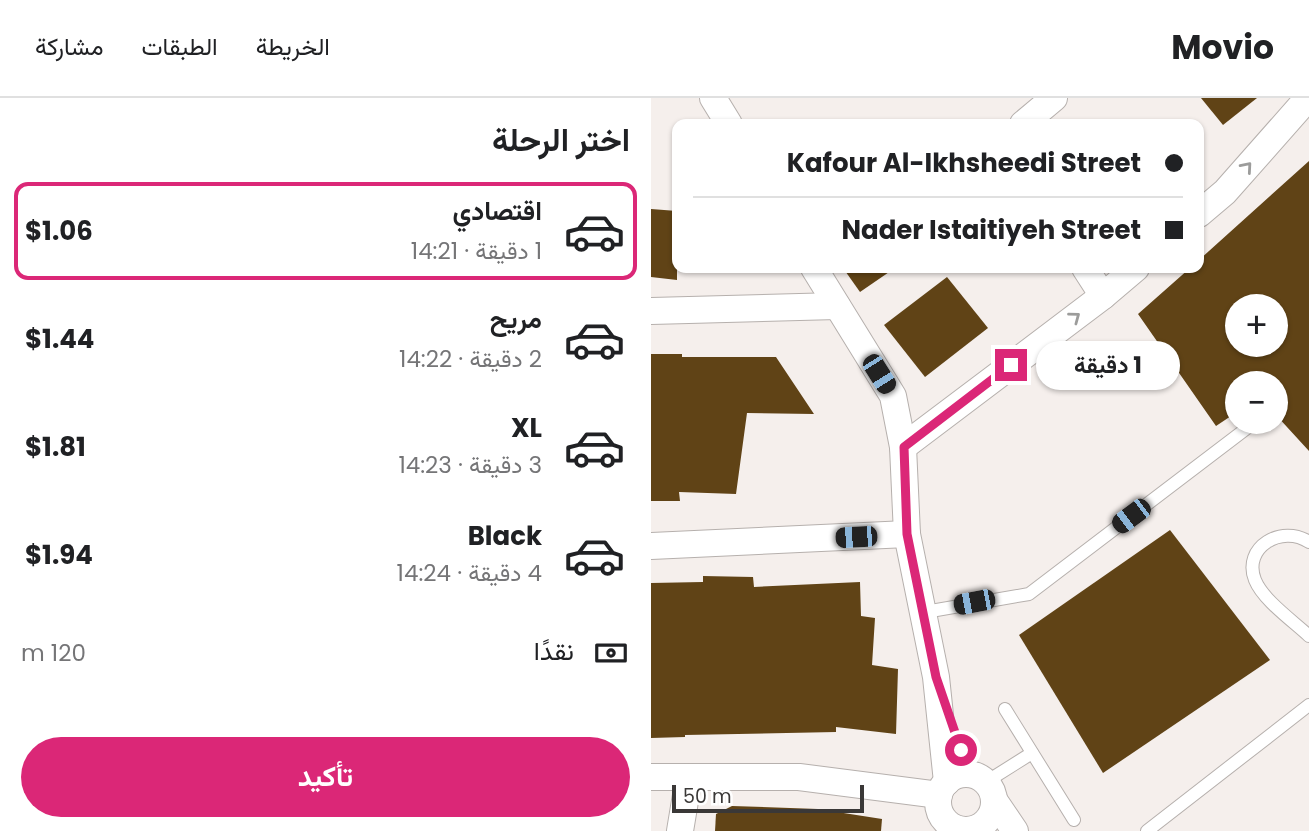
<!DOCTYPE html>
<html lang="ar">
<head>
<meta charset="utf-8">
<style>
  body { margin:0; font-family:Poppins,Vazirmatn,sans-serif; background:#f6f6f6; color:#202124; direction:rtl; height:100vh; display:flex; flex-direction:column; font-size:26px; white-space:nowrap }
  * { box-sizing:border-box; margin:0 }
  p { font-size:23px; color:#757577 }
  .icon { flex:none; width:38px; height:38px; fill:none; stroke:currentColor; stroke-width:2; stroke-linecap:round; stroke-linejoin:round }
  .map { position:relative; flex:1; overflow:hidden; direction:ltr }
  .drawer { display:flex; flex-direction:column; background:#fff; width:651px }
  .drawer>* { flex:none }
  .banner { position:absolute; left:21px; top:21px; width:532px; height:154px; border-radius:14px; box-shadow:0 2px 5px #0004; direction:rtl; display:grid; align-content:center; height:154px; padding:0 21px; background:#fff }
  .fabs { position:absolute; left:574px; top:196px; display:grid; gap:14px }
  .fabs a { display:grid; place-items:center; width:63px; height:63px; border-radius:50%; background:#fff; box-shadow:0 2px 5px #0004; font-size:35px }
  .scale { position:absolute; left:21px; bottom:18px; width:192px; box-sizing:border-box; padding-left:7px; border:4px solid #3a3837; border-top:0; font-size:19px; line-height:24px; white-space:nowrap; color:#3a3837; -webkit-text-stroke:5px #fff; paint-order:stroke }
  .end { position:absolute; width:32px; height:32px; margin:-16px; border:9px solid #db2777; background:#fff; box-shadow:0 0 0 4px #fff }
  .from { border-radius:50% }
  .bubble { position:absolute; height:49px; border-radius:24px; background:#fff; box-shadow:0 2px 5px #0004; font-size:23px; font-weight:700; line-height:49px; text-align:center; direction:rtl }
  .car { position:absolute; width:21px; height:42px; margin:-21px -10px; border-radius:9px; box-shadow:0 0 5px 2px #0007; background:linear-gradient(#222 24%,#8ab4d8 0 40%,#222 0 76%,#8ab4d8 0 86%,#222 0) }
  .banner b { display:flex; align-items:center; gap:24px; height:66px; font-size:26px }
  .banner b+b { border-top:2px solid #e0e0e0 }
  .banner i { width:18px; height:18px; background:#202124 }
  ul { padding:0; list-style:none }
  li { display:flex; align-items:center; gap:21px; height:98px; margin:0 14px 10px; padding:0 7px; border:4px solid transparent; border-radius:14px }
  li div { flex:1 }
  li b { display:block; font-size:26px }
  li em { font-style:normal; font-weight:700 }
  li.on { border-color:#db2777 }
  li>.icon { width:63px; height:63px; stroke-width:1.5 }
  h2 { padding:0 21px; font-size:32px; line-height:84px }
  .pay { display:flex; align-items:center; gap:18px; height:77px; padding:0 21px; font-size:26px }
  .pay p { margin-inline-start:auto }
  .button { display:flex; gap:14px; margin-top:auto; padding:14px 21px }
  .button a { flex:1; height:80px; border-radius:42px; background:#db2777; color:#fff; font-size:28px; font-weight:700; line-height:80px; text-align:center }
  header { display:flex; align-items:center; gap:42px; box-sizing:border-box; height:98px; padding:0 35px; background:#fff; border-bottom:2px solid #e0e0e0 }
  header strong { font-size:33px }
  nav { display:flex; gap:38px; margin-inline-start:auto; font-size:24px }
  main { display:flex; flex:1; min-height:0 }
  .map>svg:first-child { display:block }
  .building { fill:#604316; fill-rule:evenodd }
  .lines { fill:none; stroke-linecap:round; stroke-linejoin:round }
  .lane-casing { stroke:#b6b0ad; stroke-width:14 }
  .street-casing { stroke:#b6b0ad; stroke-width:28 }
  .lane { stroke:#fff; stroke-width:12 }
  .street { stroke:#fff; stroke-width:26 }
  .oneway { stroke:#9c9c9b }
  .route { stroke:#db2777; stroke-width:9 }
</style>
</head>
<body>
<header>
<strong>Movio</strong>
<nav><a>الخريطة</a><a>الطبقات</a><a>مشاركة</a></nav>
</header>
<main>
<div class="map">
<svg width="658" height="733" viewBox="0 0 658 733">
  <rect width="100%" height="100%" fill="#f5efec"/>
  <g class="building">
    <path d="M550,0H606L572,27Z"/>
    <path d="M658,63V353L625,317V285H586V314L565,328L487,216L539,170H548V162ZM586,208H625V247H586Z"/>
    <path d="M0,111L26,113V182L0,179Z"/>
    <path d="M192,170H244L209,194Z"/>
    <path d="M296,179L337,230L274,279L233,227Z"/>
    <path d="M0,256H31V259H125L163,316L96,315L85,396L28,394L29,403H0Z"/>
    <path d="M519,432L619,562L452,675L368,537Z"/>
    <path d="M52,478L102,479L103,489L209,484L210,518L224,520L221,567L247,571L245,636L185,629V634L34,637V639L0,640V485L52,484Z"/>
    <path d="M81,708L167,711L231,721L230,733H64L65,716Z"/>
  </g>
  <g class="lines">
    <defs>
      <g id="lane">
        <path d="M658,444C631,426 591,449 604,482C612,502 642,523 658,538"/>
        <path d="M274,514L378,496L604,324"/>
        <path d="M354,611L423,722"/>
        <path d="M335,684L381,655"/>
        <path d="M496,733L658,607"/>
      </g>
      <g id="street">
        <path d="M62,0L78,26"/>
        <path d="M372,26L403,0"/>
        <path d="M548,116L574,94L657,0"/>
        <path d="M163,170L242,298L252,349L256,436L285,579L296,684"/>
        <path d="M434,170L452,198"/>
        <path d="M0,213L186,208"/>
        <path d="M252,349L452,198L485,170"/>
        <path d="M0,448L256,436"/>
        <circle cx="315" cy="704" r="28"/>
        <path d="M0,679H148L288,697"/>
        <path d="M343,702L364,733"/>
        <path d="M29,733L38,679"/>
      </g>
    </defs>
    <use href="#lane" class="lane-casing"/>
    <use href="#street" class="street-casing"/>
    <use href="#lane" class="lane"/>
    <use href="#street" class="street"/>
  </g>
  <defs><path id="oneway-chevron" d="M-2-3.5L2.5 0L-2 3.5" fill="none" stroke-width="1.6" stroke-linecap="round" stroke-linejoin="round" transform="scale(1.75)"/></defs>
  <g class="oneway">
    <use href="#oneway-chevron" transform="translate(596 69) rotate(-49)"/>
    <use href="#oneway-chevron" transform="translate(424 219) rotate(-37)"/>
  </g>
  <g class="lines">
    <path class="route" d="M310,652L285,579L256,436L253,349L360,267"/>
  </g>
</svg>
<div class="fabs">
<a>+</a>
<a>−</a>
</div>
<div class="scale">50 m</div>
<i class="end from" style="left:310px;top:652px"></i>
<i class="end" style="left:360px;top:267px"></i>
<div class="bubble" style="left:385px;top:243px;width:144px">1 دقيقة</div>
<i class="car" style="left:228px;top:276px;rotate:148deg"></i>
<i class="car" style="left:480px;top:418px;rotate:233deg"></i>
<i class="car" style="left:205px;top:439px;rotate:267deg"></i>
<i class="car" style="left:323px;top:504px;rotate:259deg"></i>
<div class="banner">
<b><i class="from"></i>Kafour Al-Ikhsheedi Street</b>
<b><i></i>Nader Istaitiyeh Street</b>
</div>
</div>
<section class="drawer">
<h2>اختر الرحلة</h2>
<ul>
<li class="on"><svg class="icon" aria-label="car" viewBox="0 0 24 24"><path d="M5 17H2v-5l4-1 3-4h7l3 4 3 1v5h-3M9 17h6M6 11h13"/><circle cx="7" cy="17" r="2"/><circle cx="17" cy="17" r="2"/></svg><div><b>اقتصادي</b><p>1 دقيقة · 14:21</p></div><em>$1.06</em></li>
<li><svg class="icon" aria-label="car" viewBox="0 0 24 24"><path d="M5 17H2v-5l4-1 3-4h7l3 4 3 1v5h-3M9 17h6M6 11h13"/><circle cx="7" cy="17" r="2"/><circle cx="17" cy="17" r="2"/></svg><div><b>مريح</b><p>2 دقيقة · 14:22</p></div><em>$1.44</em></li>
<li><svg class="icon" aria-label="car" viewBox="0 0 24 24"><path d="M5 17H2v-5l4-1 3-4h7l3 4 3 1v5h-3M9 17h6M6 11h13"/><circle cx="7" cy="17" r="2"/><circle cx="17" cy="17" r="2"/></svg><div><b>XL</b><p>3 دقيقة · 14:23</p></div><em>$1.81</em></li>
<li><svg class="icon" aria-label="car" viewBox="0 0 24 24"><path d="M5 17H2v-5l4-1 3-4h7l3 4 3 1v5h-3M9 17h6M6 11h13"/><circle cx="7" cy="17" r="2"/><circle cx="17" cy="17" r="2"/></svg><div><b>Black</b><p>4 دقيقة · 14:24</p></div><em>$1.94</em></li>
</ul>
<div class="pay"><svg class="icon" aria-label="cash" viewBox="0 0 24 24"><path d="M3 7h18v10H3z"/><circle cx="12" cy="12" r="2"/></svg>نقدًا<p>120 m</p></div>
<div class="button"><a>تأكيد</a></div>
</section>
</main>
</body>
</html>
